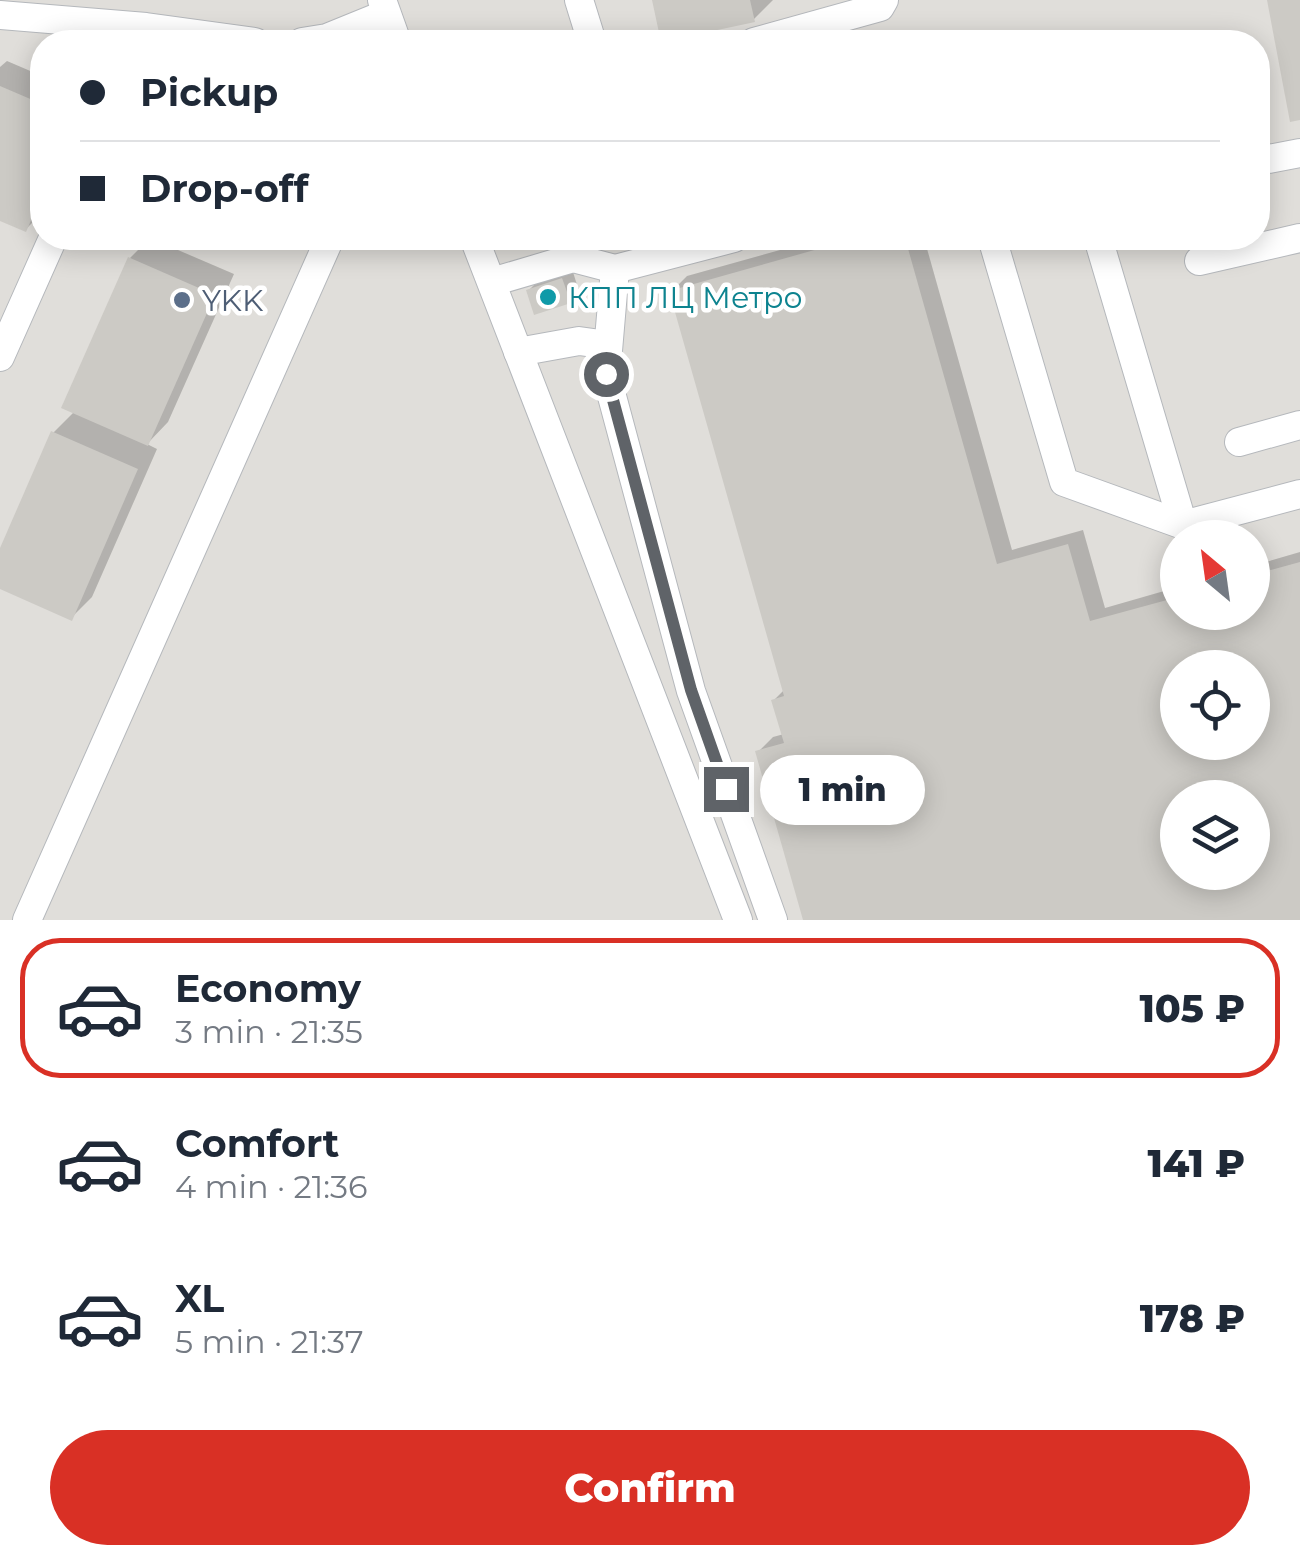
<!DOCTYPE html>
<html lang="en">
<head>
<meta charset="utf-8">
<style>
  body { margin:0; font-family:Montserrat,sans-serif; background:#f6f6f7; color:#1f2937; height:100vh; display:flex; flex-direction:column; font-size:38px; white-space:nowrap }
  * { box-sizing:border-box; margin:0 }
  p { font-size:32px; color:#747a83 }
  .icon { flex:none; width:55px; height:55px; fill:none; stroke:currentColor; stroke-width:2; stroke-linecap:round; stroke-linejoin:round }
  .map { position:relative; height:920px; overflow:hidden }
  .sheet { display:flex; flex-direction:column; background:#fff; flex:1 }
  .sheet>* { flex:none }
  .hud { position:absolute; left:30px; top:30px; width:1240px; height:220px; border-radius:40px; box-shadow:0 5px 25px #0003; display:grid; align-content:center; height:220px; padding:0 50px; background:#fff }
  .needle { width:65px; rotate:331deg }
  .controls { position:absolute; left:1160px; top:520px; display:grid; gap:20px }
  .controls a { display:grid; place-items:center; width:110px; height:110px; border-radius:50%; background:#fff; box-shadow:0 5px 25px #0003; font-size:50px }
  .end { position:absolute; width:45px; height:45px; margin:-22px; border:12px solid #5f6368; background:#fff; box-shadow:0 0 0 5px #fff }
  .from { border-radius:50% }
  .bubble { position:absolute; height:70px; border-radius:35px; background:#fff; box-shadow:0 5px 25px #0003; font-size:32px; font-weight:800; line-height:70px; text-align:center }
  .hud b { display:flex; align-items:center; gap:35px; height:95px; font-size:38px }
  .hud b+b { border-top:2px solid #e0e1e3 }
  .hud i { width:25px; height:25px; background:#1f2937 }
  ul { padding:18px 0 0; list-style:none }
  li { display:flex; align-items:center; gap:30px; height:140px; margin:0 20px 15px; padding:0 30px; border:5px solid transparent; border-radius:40px }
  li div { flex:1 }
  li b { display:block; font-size:38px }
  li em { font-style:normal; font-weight:800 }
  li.current { border-color:#d93025 }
  li>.icon { width:90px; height:90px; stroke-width:1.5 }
  .button { display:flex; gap:20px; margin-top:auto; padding:20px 50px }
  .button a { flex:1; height:115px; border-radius:60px; background:#d93025; color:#fff; font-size:40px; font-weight:800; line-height:115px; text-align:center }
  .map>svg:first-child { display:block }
  .industrial { fill:#e0deda; fill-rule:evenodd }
  .shadow { fill:#0003; fill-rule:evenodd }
  .building { fill:#cccac5; fill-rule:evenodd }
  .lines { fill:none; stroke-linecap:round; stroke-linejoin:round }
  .minor-casing { stroke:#b5b8bc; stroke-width:30 }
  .minor { stroke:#fff; stroke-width:28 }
  .route { stroke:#5f6368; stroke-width:12 }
  .culture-dot { fill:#0f9aa8; stroke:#fff; stroke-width:4 }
  .service-dot { fill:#5c6f8a; stroke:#fff; stroke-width:4 }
  .labels { text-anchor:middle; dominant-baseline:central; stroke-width:9; stroke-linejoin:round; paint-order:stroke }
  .culture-label { font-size:30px; fill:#0d838f; stroke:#fff; text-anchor:start }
  .service-label { font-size:30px; fill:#4e5e75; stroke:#fff; text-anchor:start }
</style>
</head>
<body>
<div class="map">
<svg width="1300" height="920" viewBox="0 0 1300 920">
  <rect width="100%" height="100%" fill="#f1efe8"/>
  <path class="industrial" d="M0,0H1300V920H0ZM42,42H1258V238H42ZM1178,538H1252V612H1178ZM1178,668H1252V742H1178ZM1178,798H1252V872H1178Z"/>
  <g class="shadow">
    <path d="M654,0H773L754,19Z"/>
    <path d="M7,61L42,76V213L26,229L0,219V67Z"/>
    <path d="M150,238L234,274L168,422L147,444L157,449L92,597L71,618L0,587V554L53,433L75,411L130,258Z"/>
    <path d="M823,238H924L1012,550L1083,530L1105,608L1178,587V612H1252V566L1300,552V920H805L758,752L773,737L784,734L774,700L784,690L672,291L687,276ZM1178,668H1252V742H1178ZM1178,798H1252V872H1178Z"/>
    <path d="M572,269L579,291L569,301L529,290L539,280Z"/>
  </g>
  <g class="building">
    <path d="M652,0H750L755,22L661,42Z"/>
    <path d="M1267,0H1300V120L1290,122Z"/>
    <path d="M0,86L42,104V195L26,232L0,221Z"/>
    <path d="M857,238H905L997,564L1068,544L1090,621L1178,597V612H1252V575L1300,562V920H803L755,751L784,743L771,700L784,696L669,291ZM1178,668H1252V742H1178ZM1178,798H1252V872H1178Z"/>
    <path d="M128,257L215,295L148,446L61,408Z"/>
    <path d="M562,278L571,303L534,315L526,290Z"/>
    <path d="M51,431L138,469L72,621L0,589V548Z"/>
  </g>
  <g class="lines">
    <defs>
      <g id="minor">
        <path d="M382,0L397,42"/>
        <path d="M579,0L592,42"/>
        <path d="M0,15L146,27L255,42"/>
        <path d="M302,42L327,38L386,14"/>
        <path d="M754,42L880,7L884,0"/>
        <path d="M1258,161L1300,153"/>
        <path d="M474,238L738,920"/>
        <path d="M992,238L1064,482L1183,525"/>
        <path d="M1098,238L1183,525L1300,494"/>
        <path d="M1199,261L1300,238"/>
        <path d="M615,269L606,374L691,691L773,920"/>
        <path d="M492,282L573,258L615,269L734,238"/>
        <path d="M518,352L579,341L608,345"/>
        <path d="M0,357L53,238"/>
        <path d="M1239,442L1300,425"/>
        <path d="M27,920L330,238"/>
      </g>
    </defs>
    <use href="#minor" class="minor-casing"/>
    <use href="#minor" class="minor"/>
  </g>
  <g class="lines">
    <path class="route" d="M606,374L691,690L726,789"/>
  </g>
  <circle class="culture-dot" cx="548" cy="297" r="10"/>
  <circle class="service-dot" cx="182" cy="300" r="10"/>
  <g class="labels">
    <g class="culture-label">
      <text x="568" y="297">КПП ЛЦ Метро</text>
    </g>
    <g class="service-label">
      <text x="202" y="300">YKK</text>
    </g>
  </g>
</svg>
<div class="controls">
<a><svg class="needle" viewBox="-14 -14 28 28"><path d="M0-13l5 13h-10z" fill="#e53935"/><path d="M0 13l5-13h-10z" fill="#747a83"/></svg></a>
<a><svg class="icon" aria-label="locate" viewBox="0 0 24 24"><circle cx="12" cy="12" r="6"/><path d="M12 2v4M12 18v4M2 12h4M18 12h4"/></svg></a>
<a><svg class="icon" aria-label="layers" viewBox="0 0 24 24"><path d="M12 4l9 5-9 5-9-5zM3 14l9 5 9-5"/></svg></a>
</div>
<i class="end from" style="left:606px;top:374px"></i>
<i class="end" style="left:726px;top:789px"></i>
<div class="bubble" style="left:760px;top:755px;width:165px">1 min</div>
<div class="hud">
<b><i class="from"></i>Pickup</b>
<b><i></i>Drop-off</b>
</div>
</div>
<section class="sheet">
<ul>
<li class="current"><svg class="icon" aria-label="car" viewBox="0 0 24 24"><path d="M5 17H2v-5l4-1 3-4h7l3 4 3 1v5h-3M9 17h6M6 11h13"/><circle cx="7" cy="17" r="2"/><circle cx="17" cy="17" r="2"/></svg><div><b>Economy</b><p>3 min · 21:35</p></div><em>105 ₽</em></li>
<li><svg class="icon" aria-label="car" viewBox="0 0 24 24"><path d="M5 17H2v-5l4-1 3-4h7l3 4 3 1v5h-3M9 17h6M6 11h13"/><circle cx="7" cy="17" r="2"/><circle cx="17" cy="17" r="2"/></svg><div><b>Comfort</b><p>4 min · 21:36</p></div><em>141 ₽</em></li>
<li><svg class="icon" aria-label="car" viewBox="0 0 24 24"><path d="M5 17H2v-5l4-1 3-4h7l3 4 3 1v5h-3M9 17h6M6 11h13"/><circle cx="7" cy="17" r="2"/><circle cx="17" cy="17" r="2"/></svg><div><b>XL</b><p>5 min · 21:37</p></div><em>178 ₽</em></li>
</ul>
<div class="button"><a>Confirm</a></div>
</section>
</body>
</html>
